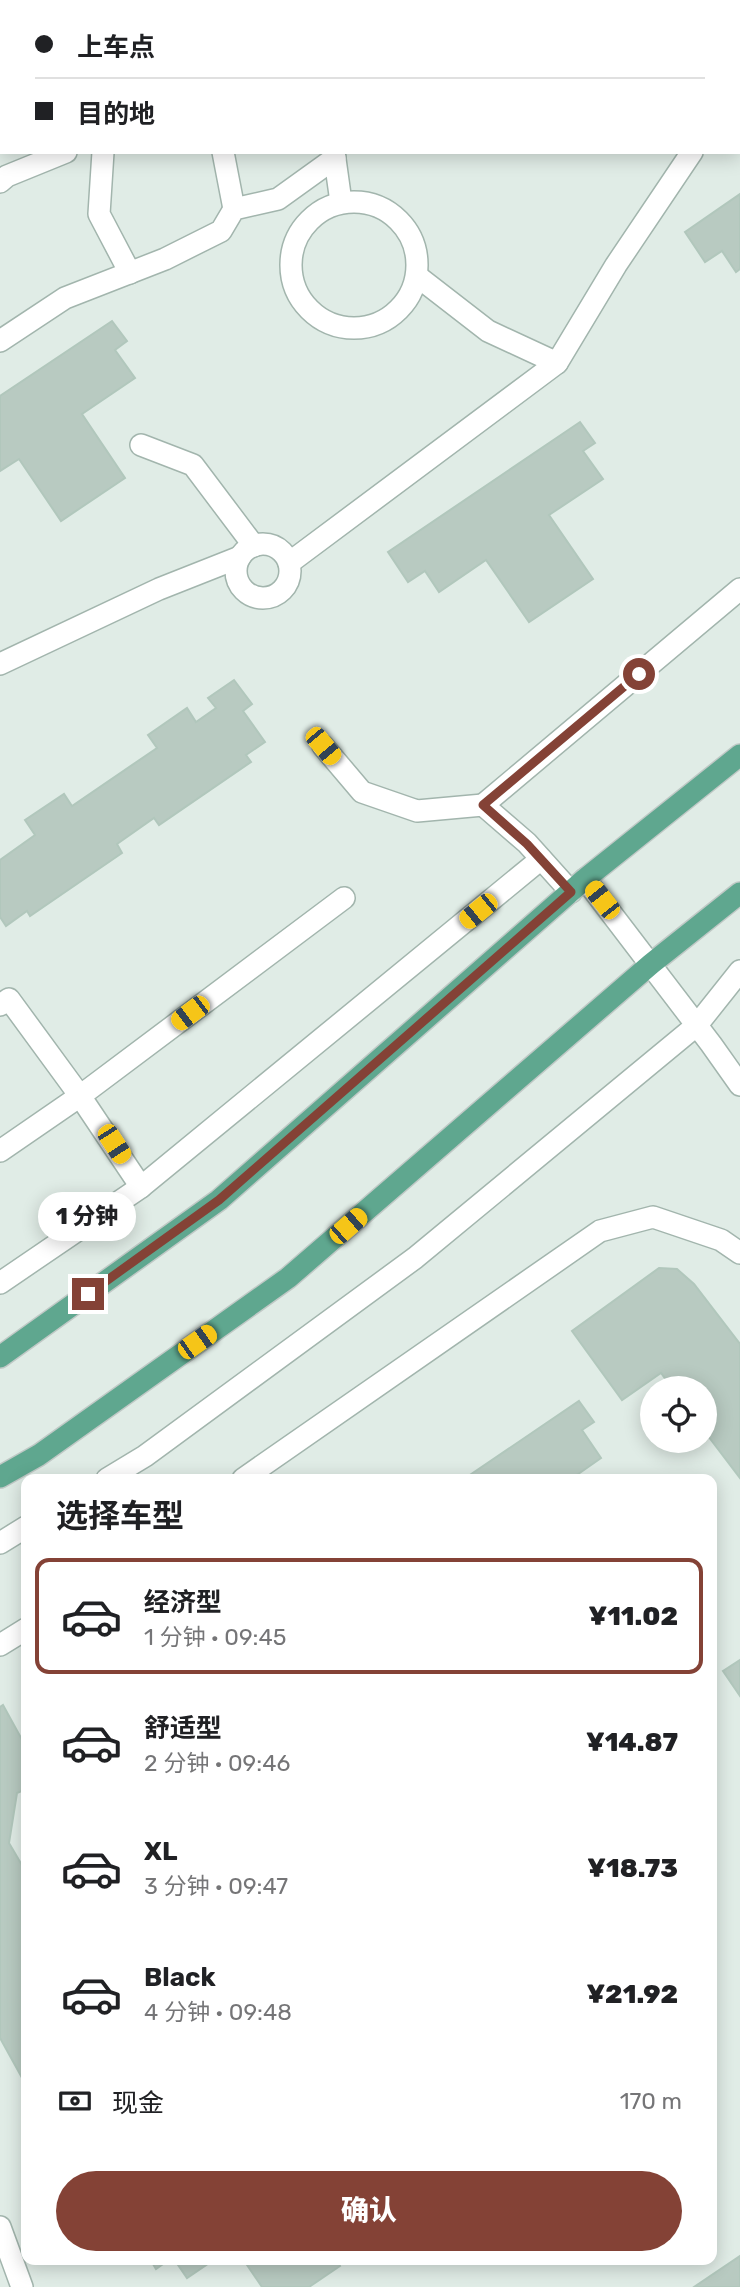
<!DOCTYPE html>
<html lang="zh">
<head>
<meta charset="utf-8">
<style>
  body { margin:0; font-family:Rubik,"Noto Sans SC",sans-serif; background:#f6f6f6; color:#202124; height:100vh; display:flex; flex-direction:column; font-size:26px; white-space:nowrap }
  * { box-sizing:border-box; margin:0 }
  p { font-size:23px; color:#757577 }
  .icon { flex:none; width:38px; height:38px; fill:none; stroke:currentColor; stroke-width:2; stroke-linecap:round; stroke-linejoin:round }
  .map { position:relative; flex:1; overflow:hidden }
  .drawer { position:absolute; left:21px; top:1474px; width:696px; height:791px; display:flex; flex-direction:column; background:#fff; border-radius:14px; box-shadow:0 4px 18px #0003 }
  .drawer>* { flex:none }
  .top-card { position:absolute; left:0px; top:0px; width:740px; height:154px; box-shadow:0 4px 18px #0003; display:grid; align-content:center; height:154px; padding:0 35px; background:#fff }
  .fabs { position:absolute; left:640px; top:1376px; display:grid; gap:14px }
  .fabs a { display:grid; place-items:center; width:77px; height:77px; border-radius:50%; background:#fff; box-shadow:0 4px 18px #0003; font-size:35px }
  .end { position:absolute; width:32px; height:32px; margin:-16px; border:9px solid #844236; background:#fff; box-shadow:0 0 0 4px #fff }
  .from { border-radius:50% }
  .bubble { position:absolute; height:49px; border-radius:24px; background:#fff; box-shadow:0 4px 18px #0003; font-size:23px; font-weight:800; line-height:49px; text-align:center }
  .car { position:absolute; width:21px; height:42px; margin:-21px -10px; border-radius:9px; box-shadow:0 0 5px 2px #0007; background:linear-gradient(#f5c518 24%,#345 0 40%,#f5c518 0 76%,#345 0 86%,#f5c518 0) }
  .top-card b { display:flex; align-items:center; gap:24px; height:66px; font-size:26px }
  .top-card b+b { border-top:2px solid #e0e0e0 }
  .top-card i { width:18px; height:18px; background:#202124 }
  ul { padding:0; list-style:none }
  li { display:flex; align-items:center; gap:21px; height:116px; margin:0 14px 10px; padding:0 21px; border:4px solid transparent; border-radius:14px }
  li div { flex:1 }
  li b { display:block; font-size:26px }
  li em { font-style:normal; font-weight:800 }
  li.on { border-color:#844236 }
  li>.icon { width:63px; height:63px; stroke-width:1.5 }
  h2 { padding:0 35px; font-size:32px; line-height:84px }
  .pay { display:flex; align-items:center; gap:18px; height:77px; padding:0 35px; font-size:26px }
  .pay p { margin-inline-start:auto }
  .action { display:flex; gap:14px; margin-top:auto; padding:14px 35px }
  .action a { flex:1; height:80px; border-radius:42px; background:#844236; color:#fff; font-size:28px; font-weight:800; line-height:80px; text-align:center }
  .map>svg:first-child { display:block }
  .building { fill:#b8cac1; stroke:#b1c7bc; stroke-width:2 }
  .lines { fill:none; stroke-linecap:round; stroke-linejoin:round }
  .service-casing { stroke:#a2b5ad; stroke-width:24 }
  .minor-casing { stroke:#a2b5ad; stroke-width:24 }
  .tertiary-casing { stroke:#a2b5ad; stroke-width:24 }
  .primary-casing { stroke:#c0c9c6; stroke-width:24 }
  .service { stroke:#fff; stroke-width:21 }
  .minor { stroke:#fff; stroke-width:21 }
  .tertiary { stroke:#fff; stroke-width:21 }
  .primary { stroke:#5fa78f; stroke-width:21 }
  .route { stroke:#844236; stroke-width:9 }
</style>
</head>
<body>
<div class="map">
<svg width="740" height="2287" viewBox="0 0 740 2287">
  <rect width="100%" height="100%" fill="#e0ece6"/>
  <g class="building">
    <path d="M282,0H366L364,2Z"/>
    <path d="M374,0H468L469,2H376Z"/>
    <path d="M740,194V269L736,272L722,251L705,262L685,232Z"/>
    <path d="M112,321L127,341L115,350L135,378L82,414L125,478L61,521L19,459L0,471V396Z"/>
    <path d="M580,422L595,443L583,451L603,479L549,515L593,579L529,622L486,560L439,592L425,571L408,582L388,552Z"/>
    <path d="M234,680L252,704L243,711L265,742L246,755L251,762L159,825L154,818L117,844L122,853L30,916L27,911L6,926L0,917V860L35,835L25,820L64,794L72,806L157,748L148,735L187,708L196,722L216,708L208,698Z"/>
    <path d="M659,1268L677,1269L694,1284L740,1344V1478L705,1432V1388H672L661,1373L622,1400L572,1331Z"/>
    <path d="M579,1401L594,1422L582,1430L601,1458L571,1479H464Z"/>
    <path d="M740,1660V1696L723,1671Z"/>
    <path d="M3,1705L26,1747V1789L17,1793L9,1843L26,1872V2085L0,2038V1707Z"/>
    <path d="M740,2256V2287H694Z"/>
    <path d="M150,2259H170L156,2269Z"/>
    <path d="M174,2259H215L187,2278Z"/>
    <path d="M243,2259H336L340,2266L309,2287H262Z"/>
  </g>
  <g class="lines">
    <defs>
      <g id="service">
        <path d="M6,0L7,2"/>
        <path d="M256,0L257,2"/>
        <path d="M182,2V0"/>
        <path d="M601,2L603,0"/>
        <path d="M738,101L740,100"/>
        <path d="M103,152L99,214L130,273"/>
        <path d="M223,152L234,209"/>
        <path d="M334,152L341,202"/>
        <path d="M0,182L7,176L66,152"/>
        <circle cx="354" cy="265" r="63"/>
        <path d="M417,276L488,331L557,363L616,265L692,152"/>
        <path d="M0,341L65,298L165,259L221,231L234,209L278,199L335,158"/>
        <path d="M141,445L193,465L254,546"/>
        <circle cx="263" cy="571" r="27"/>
        <path d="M289,563L557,363"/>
        <path d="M0,664L159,589L240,557"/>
        <path d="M323,746L362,792L417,811L483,805"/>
        <path d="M571,892L527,843L483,805L740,589"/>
        <path d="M0,1005L9,999L80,1096L0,1151"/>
        <path d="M141,1187L80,1096L344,898"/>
        <path d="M243,1479L600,1231L653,1217L721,1240L740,1253"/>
        <path d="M0,1645L26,1629"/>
        <path d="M0,2227L22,2287"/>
      </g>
      <path id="minor" d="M585,879L711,1044L740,1085"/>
      <g id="tertiary">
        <path d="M0,1283L141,1187L541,859"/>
        <path d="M107,1479L145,1456L415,1258L697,1025L740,971"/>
        <path d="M0,1543L26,1527"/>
      </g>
      <g id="primary">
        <path d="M0,1357L219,1200L585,879L740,755"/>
        <path d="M0,1477L39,1455L288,1278L651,964L740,893"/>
      </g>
    </defs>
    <use href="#service" class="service-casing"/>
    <use href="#minor" class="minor-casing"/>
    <use href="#tertiary" class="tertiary-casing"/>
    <use href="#primary" class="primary-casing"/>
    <use href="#service" class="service"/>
    <use href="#minor" class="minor"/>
    <use href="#tertiary" class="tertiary"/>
    <use href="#primary" class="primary"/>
  </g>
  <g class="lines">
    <path class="route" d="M88,1294L219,1200L571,892L527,844L483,805L639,674"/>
  </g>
</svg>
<div class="fabs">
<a><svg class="icon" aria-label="locate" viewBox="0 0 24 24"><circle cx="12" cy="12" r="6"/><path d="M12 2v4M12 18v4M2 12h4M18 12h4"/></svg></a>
</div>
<i class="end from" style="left:639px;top:674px"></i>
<i class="end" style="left:88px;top:1294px"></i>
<div class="bubble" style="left:38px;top:1192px;width:98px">1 分钟</div>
<i class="car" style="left:323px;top:746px;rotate:140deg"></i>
<i class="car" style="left:602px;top:900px;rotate:322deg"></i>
<i class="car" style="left:478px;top:911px;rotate:231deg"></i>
<i class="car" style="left:190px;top:1013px;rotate:233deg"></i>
<i class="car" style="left:114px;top:1144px;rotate:147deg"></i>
<i class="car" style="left:348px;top:1226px;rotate:49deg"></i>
<i class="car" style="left:197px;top:1342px;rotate:55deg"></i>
<div class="top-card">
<b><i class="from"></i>上车点</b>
<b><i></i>目的地</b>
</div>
<section class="drawer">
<h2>选择车型</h2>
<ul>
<li class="on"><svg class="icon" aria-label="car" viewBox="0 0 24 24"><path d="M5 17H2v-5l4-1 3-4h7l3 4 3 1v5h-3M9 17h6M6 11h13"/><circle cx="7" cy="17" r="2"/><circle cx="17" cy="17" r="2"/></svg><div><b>经济型</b><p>1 分钟 · 09:45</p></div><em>¥11.02</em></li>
<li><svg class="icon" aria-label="car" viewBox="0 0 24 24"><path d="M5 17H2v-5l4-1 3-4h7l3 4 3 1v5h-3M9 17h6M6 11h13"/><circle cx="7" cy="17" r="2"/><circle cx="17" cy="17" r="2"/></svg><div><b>舒适型</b><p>2 分钟 · 09:46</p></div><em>¥14.87</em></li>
<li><svg class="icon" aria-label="car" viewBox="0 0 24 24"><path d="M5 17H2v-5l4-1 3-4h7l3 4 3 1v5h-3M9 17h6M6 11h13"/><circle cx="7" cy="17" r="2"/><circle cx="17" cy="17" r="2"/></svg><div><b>XL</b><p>3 分钟 · 09:47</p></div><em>¥18.73</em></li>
<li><svg class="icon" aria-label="car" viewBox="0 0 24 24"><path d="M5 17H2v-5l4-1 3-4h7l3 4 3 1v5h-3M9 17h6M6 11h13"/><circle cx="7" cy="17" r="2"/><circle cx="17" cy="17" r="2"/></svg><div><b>Black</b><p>4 分钟 · 09:48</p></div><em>¥21.92</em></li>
</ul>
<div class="pay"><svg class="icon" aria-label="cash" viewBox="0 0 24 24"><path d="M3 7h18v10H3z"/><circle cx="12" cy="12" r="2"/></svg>现金<p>170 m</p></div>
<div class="action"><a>确认</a></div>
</section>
</div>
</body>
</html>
